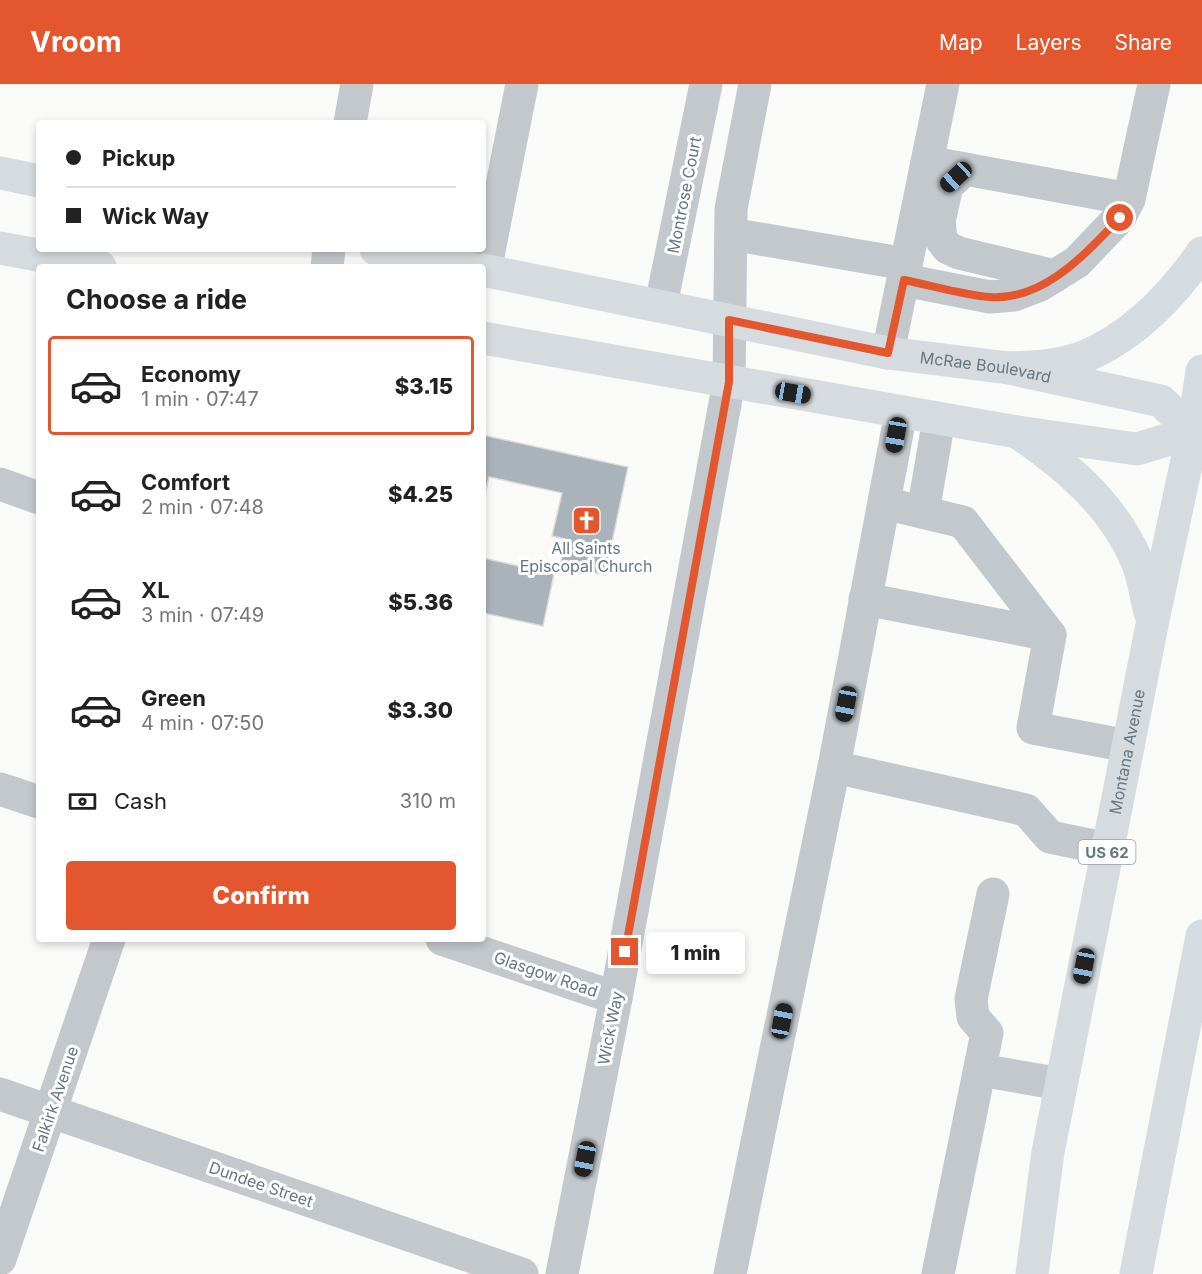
<!DOCTYPE html>
<html lang="en">
<head>
<meta charset="utf-8">
<style>
  body { margin:0; font-family:Inter,sans-serif; background:#f2f2f2; color:#222; height:100vh; display:flex; flex-direction:column; font-size:22px; white-space:nowrap }
  * { box-sizing:border-box; margin:0 }
  p { font-size:20px; color:#767676 }
  .icon { flex:none; width:33px; height:33px; fill:none; stroke:currentColor; stroke-width:2; stroke-linecap:round; stroke-linejoin:round }
  .map { position:relative; flex:1; overflow:hidden }
  .side { position:absolute; left:36px; top:180px; width:450px; height:678px; display:flex; flex-direction:column; background:#fff; border-radius:6px; box-shadow:0 3px 9px #0003 }
  .side>* { flex:none }
  .top-card { position:absolute; left:36px; top:36px; width:450px; height:132px; border-radius:6px; box-shadow:0 3px 9px #0003; display:grid; align-content:center; height:132px; padding:0 30px; background:#fff }
  .end { position:absolute; width:27px; height:27px; margin:-14px; border:8px solid #e4572e; background:#fff; box-shadow:0 0 0 3px #fff }
  .from { border-radius:50% }
  .bubble { position:absolute; height:42px; border-radius:6px; background:#fff; box-shadow:0 3px 9px #0003; font-size:20px; font-weight:800; line-height:42px; text-align:center }
  .car { position:absolute; width:18px; height:36px; margin:-18px -9px; border-radius:8px; box-shadow:0 0 4px 2px #0007; background:linear-gradient(#222 24%,#8ab4d8 0 40%,#222 0 76%,#8ab4d8 0 86%,#222 0) }
  .top-card b { display:flex; align-items:center; gap:21px; height:57px; font-size:22px }
  .top-card b+b { border-top:2px solid #e0e0e0 }
  .top-card i { width:15px; height:15px; background:#222 }
  ul { padding:0; list-style:none }
  li { display:flex; align-items:center; gap:18px; height:99px; margin:0 12px 9px; padding:0 18px; border:3px solid transparent; border-radius:6px }
  li div { flex:1 }
  li b { display:block; font-size:22px }
  li em { font-style:normal; font-weight:800 }
  li.selected { border-color:#e4572e }
  li>.icon { width:54px; height:54px; stroke-width:1.5 }
  h2 { padding:0 30px; font-size:27px; line-height:72px }
  .pay { display:flex; align-items:center; gap:15px; height:66px; padding:0 30px; font-size:22px }
  .pay p { margin-inline-start:auto }
  .button { display:flex; gap:12px; margin-top:auto; padding:12px 30px }
  .button a { flex:1; height:69px; border-radius:6px; background:#e4572e; color:#fff; font-size:24px; font-weight:800; line-height:69px; text-align:center }
  header { display:flex; align-items:center; gap:36px; box-sizing:border-box; height:84px; padding:0 30px; background:#e4572e; color:#fff }
  header strong { font-size:28px }
  nav { display:flex; gap:33px; margin-inline-start:auto; font-size:21px }
  .map>svg:first-child { display:block }
  .building { fill:#aab3b9; stroke:#dcdcda; stroke-width:1.5 }
  .lines { fill:none; stroke-linecap:round; stroke-linejoin:round }
  .minor { stroke:#c3c8cc; stroke-width:33 }
  .major { stroke:#d6dbdf; stroke-width:33 }
  .highway { stroke:#d6dbdf; stroke-width:33 }
  .route { stroke:#e4572e; stroke-width:8 }
  .labels { text-anchor:middle; dominant-baseline:central; stroke-width:6; stroke-linejoin:round; paint-order:stroke }
  .shield { fill:#fff; stroke:#939fa8; stroke-width:1.5 }
  .shield-label { font-size:15px; font-weight:bold; fill:#657683 }
  .street-label { font-size:16px; fill:#657683; stroke:#fff }
  .poi-label { font-size:16px; fill:#657683; stroke:#fff }
</style>
</head>
<body>
<header>
<strong>Vroom</strong>
<nav><a>Map</a><a>Layers</a><a>Share</a></nav>
</header>
<div class="map">
<svg width="1202" height="1190" viewBox="0 0 1202 1190">
  <rect width="100%" height="100%" fill="#fafaf8"/>
  <g class="building">
    <path d="M483,351L628,383L605,491L560,481L566,455L552,452L562,409L489,393L483,420Z"/>
    <path d="M483,474L554,490L543,542L483,529Z"/>
  </g>
  <g class="lines">
    <g class="minor">
      <path d="M350,39L357,0"/>
      <path d="M927,78L1129,115"/>
      <path d="M965,85L947,102L939,137L941,155L948,164L959,169L1055,192"/>
      <path d="M731,150L906,180"/>
      <path d="M327,183L329,165"/>
      <path d="M485,187L522,0"/>
      <path d="M904,196L990,213L1014,211L1040,201L1077,178L1120,133L1129,115L1154,0"/>
      <path d="M661,221L706,0"/>
      <path d="M888,269L943,0"/>
      <path d="M0,400L39,414"/>
      <path d="M884,419L963,438L1050,551"/>
      <path d="M923,428L939,335"/>
      <path d="M865,515L1050,551L1033,644L1128,662"/>
      <path d="M834,683L1026,726L1050,753L1108,765"/>
      <path d="M0,705L39,718"/>
      <path d="M442,855L616,914"/>
      <path d="M980,986L1061,1000"/>
      <path d="M0,1010L522,1190"/>
      <path d="M0,1175L109,855"/>
      <path d="M562,1190L616,914L729,298L731,125L755,0"/>
      <path d="M730,1190L834,683L901,328"/>
      <path d="M938,1190L987,949L973,933L971,915L993,810"/>
    </g>
    <g class="major">
      <path d="M0,89L39,97"/>
      <path d="M0,164L100,183"/>
      <path d="M376,165L467,183"/>
      <path id="s1" d="M483,186L888,269L1009,284L1161,317L1193,348"/>
      <path d="M483,254L1017,348L1137,365L1193,348L1202,350"/>
    </g>
    <g class="highway">
      <path d="M1009,284C1035,283 1062,282 1086,272C1135,251 1172,212 1202,169"/>
      <path d="M1017,348C1066,381 1112,420 1136,475C1144,492 1145,510 1150,528"/>
      <path id="s2" d="M1032,1190L1048,1068L1153,536L1193,348L1202,287"/>
      <path d="M1136,1190L1202,852"/>
    </g>
  </g>
  <g class="lines">
    <path class="route" d="M625,868L729,298V236L888,269L904,196C930,201 964,211 990,213C1044,217 1086,169 1120,134"/>
  </g>
  <defs>
    <symbol id="church-square" viewBox="-11 -11 22 22"><rect x="-9" y="-9" width="18" height="18" rx="4" fill="#e4572e" stroke="#fff"/><path d="M-1.2-6h2.4v3.5h3.3v2.4h-3.3V6h-2.4V-.1h-3.3v-2.4h3.3Z" fill="#fff"/></symbol>
  </defs>
  <g fill-rule="evenodd">
    <use href="#church-square" x="570" y="420" width="33" height="33"/>
  </g>
  <g class="labels">
    <rect class="shield" x="1078.5" y="756" width="57" height="24" rx="4.5"/>
    <g class="shield-label">
      <text x="1107" y="768">US 62</text>
    </g>
    <g class="street-label">
      <text transform="translate(684 111) rotate(-79)">Montrose Court</text>
      <text stroke="none"><textPath href="#s1" startOffset="512">McRae Boulevard</textPath></text>
      <text stroke="none"><textPath href="#s2" startOffset="531">Montana Avenue</textPath></text>
      <text transform="translate(546 890) rotate(19)">Glasgow Road</text>
      <text transform="translate(610 944) rotate(-79)">Wick Way</text>
      <text transform="translate(55 1015) rotate(-71)">Falkirk Avenue</text>
      <text transform="translate(261 1100) rotate(19)">Dundee Street</text>
    </g>
    <g class="poi-label">
      <text x="586" y="464">All Saints<tspan x="586" dy="18">Episcopal Church</tspan></text>
    </g>
  </g>
</svg>
<i class="end from" style="left:1120px;top:134px"></i>
<i class="end" style="left:625px;top:868px"></i>
<div class="bubble" style="left:646px;top:848px;width:99px">1 min</div>
<i class="car" style="left:956px;top:93px;rotate:227deg"></i>
<i class="car" style="left:793px;top:309px;rotate:100deg"></i>
<i class="car" style="left:896px;top:351px;rotate:190deg"></i>
<i class="car" style="left:846px;top:620px;rotate:191deg"></i>
<i class="car" style="left:1084px;top:882px;rotate:191deg"></i>
<i class="car" style="left:782px;top:937px;rotate:11deg"></i>
<i class="car" style="left:585px;top:1075px;rotate:191deg"></i>
<div class="top-card">
<b><i class="from"></i>Pickup</b>
<b><i></i>Wick Way</b>
</div>
<section class="side">
<h2>Choose a ride</h2>
<ul>
<li class="selected"><svg class="icon" aria-label="car" viewBox="0 0 24 24"><path d="M5 17H2v-5l4-1 3-4h7l3 4 3 1v5h-3M9 17h6M6 11h13"/><circle cx="7" cy="17" r="2"/><circle cx="17" cy="17" r="2"/></svg><div><b>Economy</b><p>1 min · 07:47</p></div><em>$3.15</em></li>
<li><svg class="icon" aria-label="car" viewBox="0 0 24 24"><path d="M5 17H2v-5l4-1 3-4h7l3 4 3 1v5h-3M9 17h6M6 11h13"/><circle cx="7" cy="17" r="2"/><circle cx="17" cy="17" r="2"/></svg><div><b>Comfort</b><p>2 min · 07:48</p></div><em>$4.25</em></li>
<li><svg class="icon" aria-label="car" viewBox="0 0 24 24"><path d="M5 17H2v-5l4-1 3-4h7l3 4 3 1v5h-3M9 17h6M6 11h13"/><circle cx="7" cy="17" r="2"/><circle cx="17" cy="17" r="2"/></svg><div><b>XL</b><p>3 min · 07:49</p></div><em>$5.36</em></li>
<li><svg class="icon" aria-label="car" viewBox="0 0 24 24"><path d="M5 17H2v-5l4-1 3-4h7l3 4 3 1v5h-3M9 17h6M6 11h13"/><circle cx="7" cy="17" r="2"/><circle cx="17" cy="17" r="2"/></svg><div><b>Green</b><p>4 min · 07:50</p></div><em>$3.30</em></li>
</ul>
<div class="pay"><svg class="icon" aria-label="cash" viewBox="0 0 24 24"><path d="M3 7h18v10H3z"/><circle cx="12" cy="12" r="2"/></svg>Cash<p>310 m</p></div>
<div class="button"><a>Confirm</a></div>
</section>
</div>
</body>
</html>
